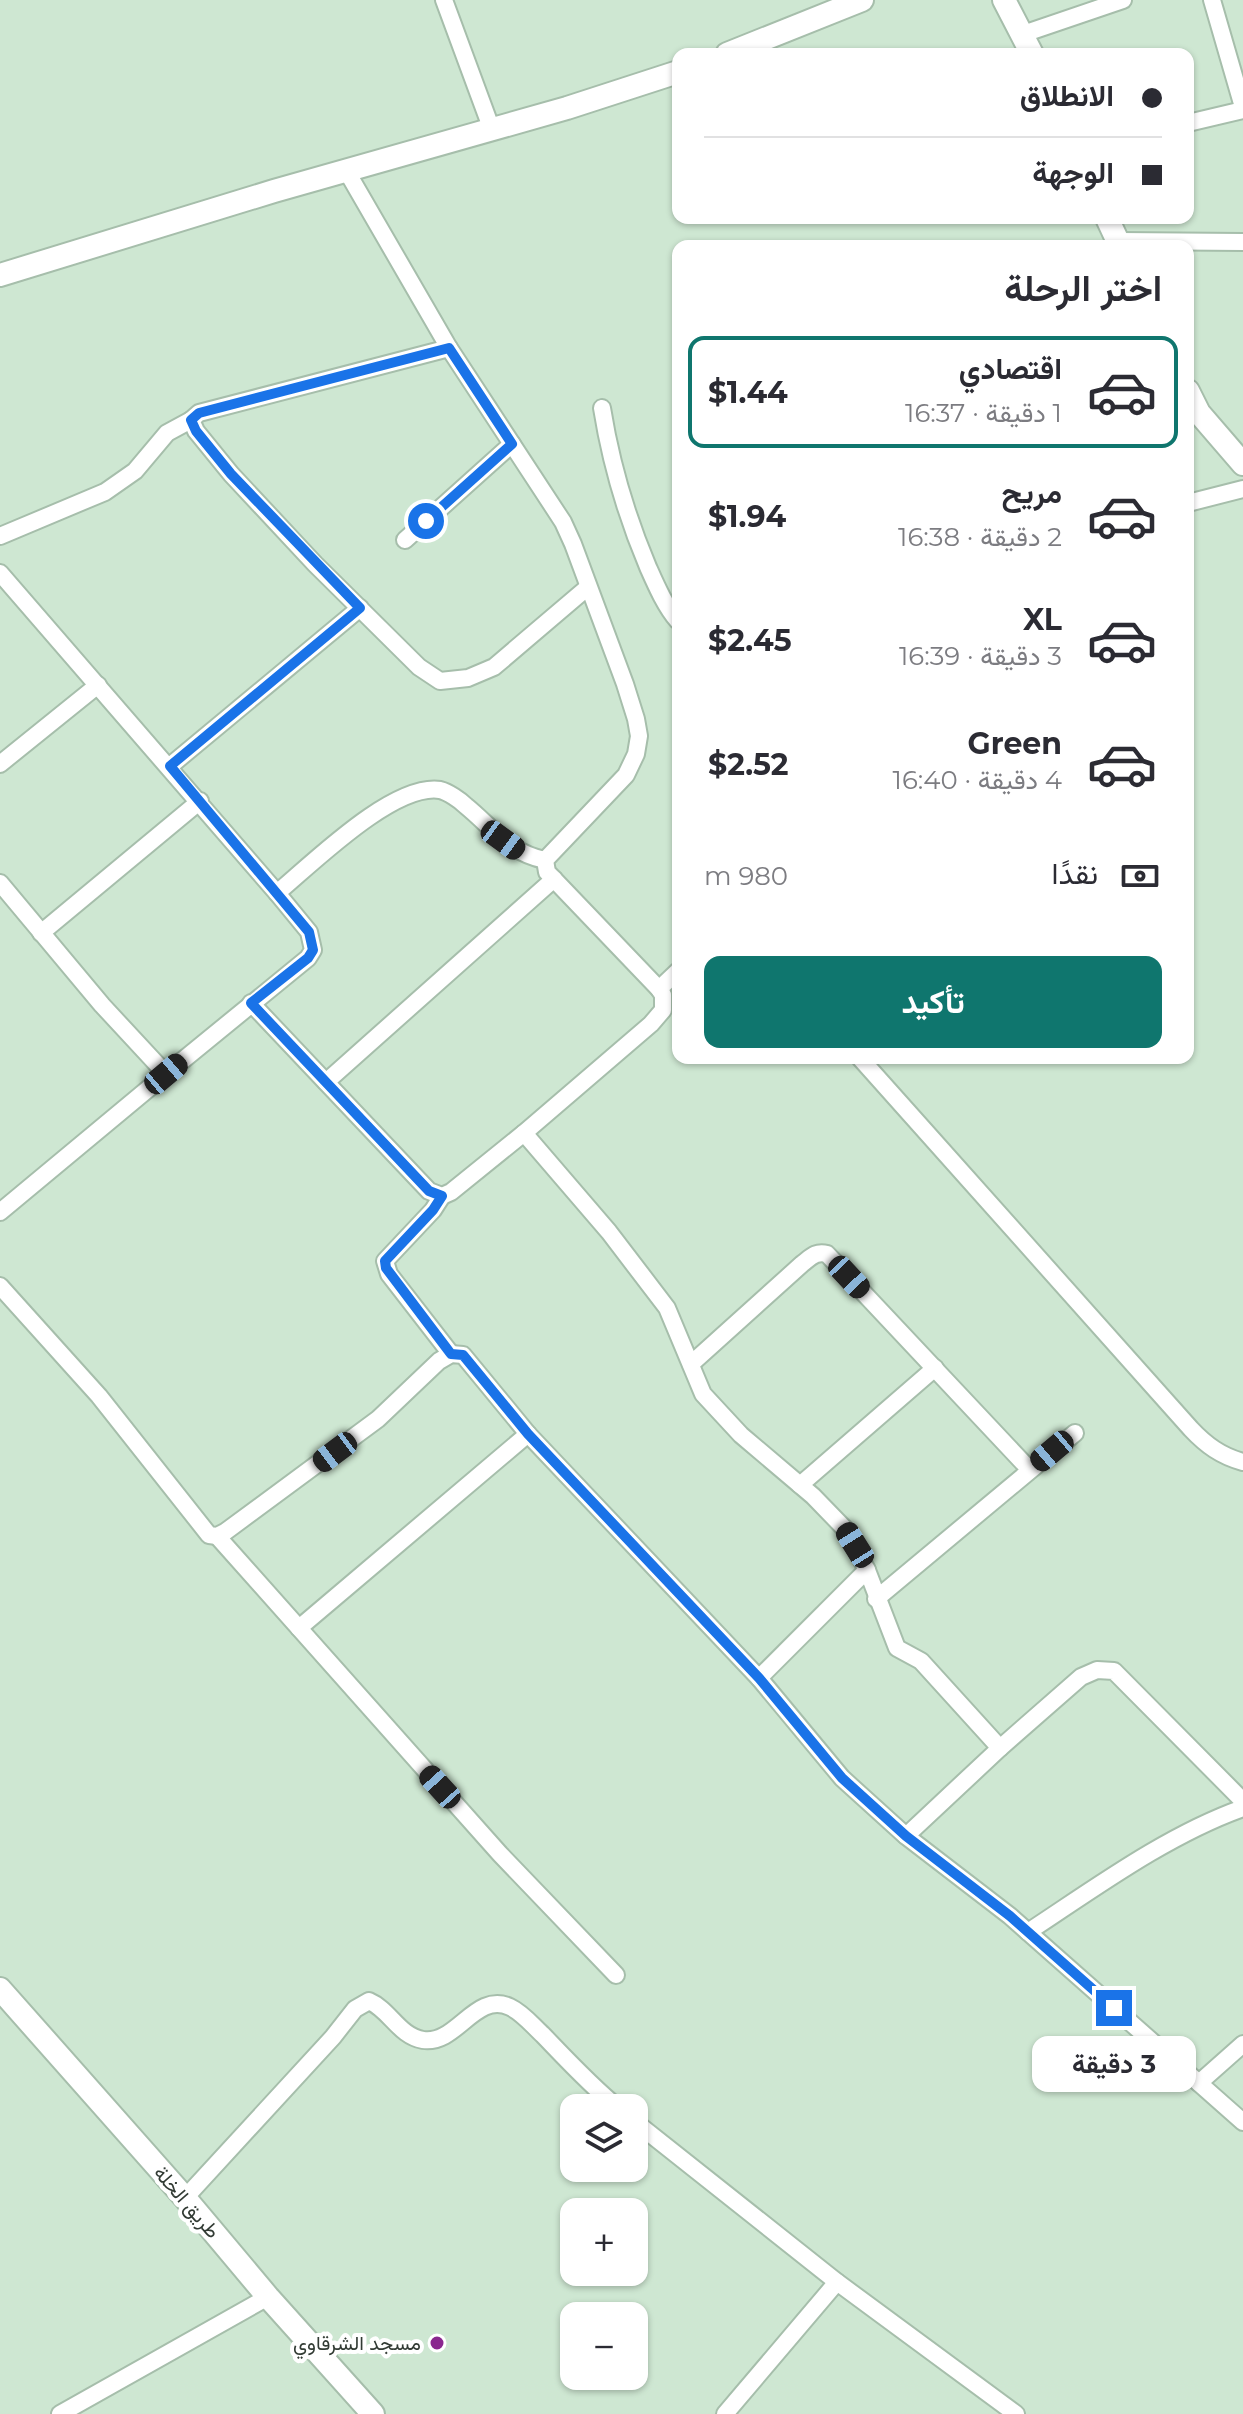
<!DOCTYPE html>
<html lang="ar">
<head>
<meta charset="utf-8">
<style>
  body { margin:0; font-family:Montserrat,Vazirmatn,sans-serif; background:#f7f7f7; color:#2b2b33; direction:rtl; height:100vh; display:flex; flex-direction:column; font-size:30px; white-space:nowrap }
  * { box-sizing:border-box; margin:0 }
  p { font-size:26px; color:#7c7c81 }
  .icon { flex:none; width:44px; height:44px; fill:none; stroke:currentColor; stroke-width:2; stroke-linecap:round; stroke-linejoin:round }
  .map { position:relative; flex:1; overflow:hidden; direction:ltr }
  .sheet { position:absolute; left:672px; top:240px; width:522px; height:824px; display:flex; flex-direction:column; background:#fff; border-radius:16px; box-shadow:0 2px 6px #0004; direction:rtl }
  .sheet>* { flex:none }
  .guide { position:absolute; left:672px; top:48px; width:522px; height:176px; border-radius:16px; box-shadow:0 2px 6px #0004; direction:rtl; display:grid; align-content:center; height:176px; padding:0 32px; background:#fff }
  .fabs { position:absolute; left:560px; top:2094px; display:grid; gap:16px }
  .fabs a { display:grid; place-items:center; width:88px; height:88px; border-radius:16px; background:#fff; box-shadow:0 2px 6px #0004; font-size:40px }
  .end { position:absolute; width:36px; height:36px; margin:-18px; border:10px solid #1a73e8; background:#fff; box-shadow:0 0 0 4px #fff }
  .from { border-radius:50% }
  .bubble { position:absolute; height:56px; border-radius:16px; background:#fff; box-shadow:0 2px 6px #0004; font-size:26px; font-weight:700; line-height:56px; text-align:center; direction:rtl }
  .car { position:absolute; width:24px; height:48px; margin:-24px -12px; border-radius:10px; box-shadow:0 0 6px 2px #0007; background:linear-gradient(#222 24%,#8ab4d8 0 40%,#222 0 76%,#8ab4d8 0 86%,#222 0) }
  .guide b { display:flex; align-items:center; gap:28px; height:76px; font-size:30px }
  .guide b+b { border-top:2px solid #e1e1e2 }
  .guide i { width:20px; height:20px; background:#2b2b33 }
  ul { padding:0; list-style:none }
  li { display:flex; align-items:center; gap:24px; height:112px; margin:0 16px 12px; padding:0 16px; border:4px solid transparent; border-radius:16px }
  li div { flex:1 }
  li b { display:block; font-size:30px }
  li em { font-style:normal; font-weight:700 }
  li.current { border-color:#0f766e }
  li>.icon { width:72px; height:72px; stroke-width:1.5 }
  h2 { padding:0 32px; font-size:36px; line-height:96px }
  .pay { display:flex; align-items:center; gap:20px; height:88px; padding:0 32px; font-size:30px }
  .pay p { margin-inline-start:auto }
  .cta { display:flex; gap:16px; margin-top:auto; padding:16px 32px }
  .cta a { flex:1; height:92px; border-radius:16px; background:#0f766e; color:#fff; font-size:32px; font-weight:700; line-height:92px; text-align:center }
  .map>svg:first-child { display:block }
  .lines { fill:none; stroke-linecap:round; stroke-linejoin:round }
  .street-casing { stroke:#a6beab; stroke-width:20 }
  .secondary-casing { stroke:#a6beab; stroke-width:26 }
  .street { stroke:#fff; stroke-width:16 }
  .secondary { stroke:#fff; stroke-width:22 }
  .route { stroke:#1a73e8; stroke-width:10 }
  .poi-dot { fill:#8a278f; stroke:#fff; stroke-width:3 }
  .labels { text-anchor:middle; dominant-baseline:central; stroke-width:8; stroke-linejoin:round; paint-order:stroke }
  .street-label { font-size:20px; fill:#323b34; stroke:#fff }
  .poi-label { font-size:20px; fill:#323b34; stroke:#fff; text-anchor:end }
</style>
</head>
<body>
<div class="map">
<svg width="1243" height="2414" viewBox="0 0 1243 2414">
  <rect width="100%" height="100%" fill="#cee7d2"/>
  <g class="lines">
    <defs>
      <g id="street">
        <path d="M444,0L492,130"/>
        <path d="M1212,0L1243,107"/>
        <path d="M1023,34L1123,0"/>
        <path d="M1188,123L1243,110"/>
        <path d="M1118,241L1243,242"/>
        <path d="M449,348L199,413L191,420L196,431L231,474L315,564L419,667L440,681L468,678L494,667L588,587"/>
        <path d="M602,408C611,464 626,515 648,567C656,585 665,606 678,621"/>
        <path d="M1188,503L1243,489"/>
        <path d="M0,536L105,492L135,471L167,433L191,420"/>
        <path d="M405,540L512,444"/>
        <path d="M0,573L277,893L309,932L313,950L308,958L166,1074L102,1005L0,883"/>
        <path d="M0,764L98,685"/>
        <path d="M170,766L360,608"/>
        <path d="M277,893C312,864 393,783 440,790C448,792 460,800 466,806C493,828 509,853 545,860"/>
        <path d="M41,933L200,801"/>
        <path d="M659,989L678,971"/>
        <path d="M251,1003L429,1191L442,1196L451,1192L524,1133L651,1024L663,1010V995L659,989L547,872L545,860L548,857L626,775L636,754L639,736L636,719L625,684L573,544L563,522L449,348L346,170"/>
        <path d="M860,1058L1191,1429C1206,1445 1221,1456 1243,1462"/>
        <path d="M326,1082L554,879"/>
        <path d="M524,1133L609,1232L667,1308L703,1394L741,1435L813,1496L845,1529L867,1570L897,1648L921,1661L1000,1748L906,1836"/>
        <path d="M442,1196L433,1210L385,1261L389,1274L451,1354"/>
        <path d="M0,1212L166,1074"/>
        <path d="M0,1286L99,1396L209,1535L217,1536L225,1532L378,1419L439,1361L451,1354L463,1355L528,1434L759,1678L842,1778L906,1836L1010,1916L1243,2122"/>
        <path d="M691,1364L802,1264C811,1257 816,1251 827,1254L1030,1470"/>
        <path d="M800,1485L935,1368"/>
        <path d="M217,1536L500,1854L616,1975"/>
        <path d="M876,1599L1075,1433"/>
        <path d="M299,1628L528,1434"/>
        <path d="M759,1678L867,1570"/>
        <path d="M1000,1748L1081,1677L1097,1670L1114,1671L1243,1801"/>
        <path d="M1028,1932C1095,1888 1167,1835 1243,1808"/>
        <path d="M1199,2083L1243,2044"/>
        <path d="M634,2121L837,2282L1016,2414"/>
        <path d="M185,2198L333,2037L355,2009L369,2001C390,2010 399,2036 423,2040C457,2045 475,1991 510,2007C523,2013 533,2026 543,2035C567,2060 591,2086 618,2108"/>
        <path d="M60,2414L268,2297"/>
        <path d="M725,2414L837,2282"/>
      </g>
      <g id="secondary">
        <path d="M1004,0L1032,54"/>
        <path d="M727,54L862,0"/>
        <path d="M1107,218L1120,246"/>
        <path d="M0,275L274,191L567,108L678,72"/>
        <path d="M1188,391L1199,413L1243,464"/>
        <path d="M0,1989L185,2198L268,2297L373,2414"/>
      </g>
    </defs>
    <use href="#street" class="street-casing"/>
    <use href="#secondary" class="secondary-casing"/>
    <use href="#street" class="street"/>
    <use href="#secondary" class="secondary"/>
  </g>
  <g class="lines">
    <path class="route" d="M426,521L512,444L449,348L199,413L191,420L196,431L231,474L360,608L170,766L309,932L313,950L308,958L251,1003L429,1191L442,1196L433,1210L385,1261L386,1268L451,1354L463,1355L528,1434L759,1678L842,1778L906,1836L1010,1916L1114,2008"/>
  </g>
  <circle class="poi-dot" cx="437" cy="2343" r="8"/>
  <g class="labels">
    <g class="street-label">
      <text transform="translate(187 2202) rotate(49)">طريق الخلة</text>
    </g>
    <g class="poi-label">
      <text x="421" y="2343">مسجد الشرقاوي</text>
    </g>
  </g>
</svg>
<div class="fabs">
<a><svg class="icon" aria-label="layers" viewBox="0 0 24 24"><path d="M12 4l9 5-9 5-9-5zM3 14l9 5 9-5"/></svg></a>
<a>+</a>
<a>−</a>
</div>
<i class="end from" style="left:426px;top:521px"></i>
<i class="end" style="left:1114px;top:2008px"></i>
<div class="bubble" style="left:1032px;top:2036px;width:164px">3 دقيقة</div>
<i class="car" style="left:503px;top:840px;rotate:126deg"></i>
<i class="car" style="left:166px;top:1074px;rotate:50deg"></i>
<i class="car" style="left:849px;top:1277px;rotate:137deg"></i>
<i class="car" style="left:1052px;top:1451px;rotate:230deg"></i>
<i class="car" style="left:335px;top:1452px;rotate:233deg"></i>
<i class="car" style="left:855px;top:1545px;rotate:328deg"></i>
<i class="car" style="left:440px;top:1787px;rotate:318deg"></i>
<div class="guide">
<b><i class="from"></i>الانطلاق</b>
<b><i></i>الوجهة</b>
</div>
<section class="sheet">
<h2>اختر الرحلة</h2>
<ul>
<li class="current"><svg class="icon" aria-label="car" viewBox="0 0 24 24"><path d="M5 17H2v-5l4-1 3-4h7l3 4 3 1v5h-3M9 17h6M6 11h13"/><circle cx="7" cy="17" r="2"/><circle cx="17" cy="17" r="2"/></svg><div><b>اقتصادي</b><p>1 دقيقة · 16:37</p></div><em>$1.44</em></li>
<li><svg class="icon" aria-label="car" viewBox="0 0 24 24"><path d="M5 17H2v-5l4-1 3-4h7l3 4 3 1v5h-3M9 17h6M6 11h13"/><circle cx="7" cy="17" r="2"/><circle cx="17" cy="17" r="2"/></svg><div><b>مريح</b><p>2 دقيقة · 16:38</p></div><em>$1.94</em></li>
<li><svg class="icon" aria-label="car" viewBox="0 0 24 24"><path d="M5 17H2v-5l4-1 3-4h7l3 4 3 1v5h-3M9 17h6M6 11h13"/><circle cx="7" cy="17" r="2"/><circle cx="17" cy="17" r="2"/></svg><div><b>XL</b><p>3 دقيقة · 16:39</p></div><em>$2.45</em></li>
<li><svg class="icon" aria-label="car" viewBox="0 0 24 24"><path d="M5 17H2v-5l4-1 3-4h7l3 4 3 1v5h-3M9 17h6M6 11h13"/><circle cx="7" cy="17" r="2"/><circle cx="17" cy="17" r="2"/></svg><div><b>Green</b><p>4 دقيقة · 16:40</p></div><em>$2.52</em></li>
</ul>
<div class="pay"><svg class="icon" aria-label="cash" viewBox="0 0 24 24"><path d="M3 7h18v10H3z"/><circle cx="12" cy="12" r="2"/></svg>نقدًا<p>980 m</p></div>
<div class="cta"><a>تأكيد</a></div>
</section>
</div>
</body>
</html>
